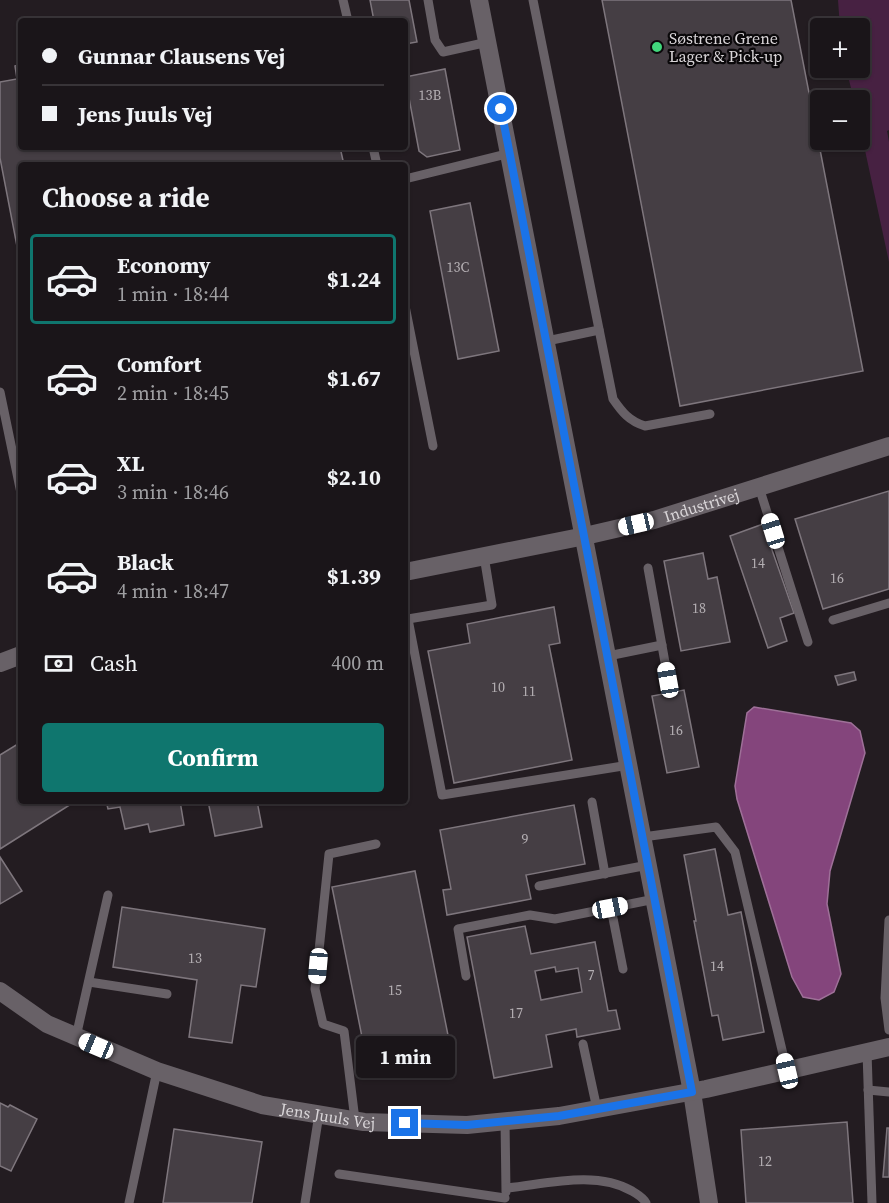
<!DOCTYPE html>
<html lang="en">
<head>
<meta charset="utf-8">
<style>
  body { margin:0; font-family:"Source Serif 4",serif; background:#231e22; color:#f1f3f6; height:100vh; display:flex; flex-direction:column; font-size:22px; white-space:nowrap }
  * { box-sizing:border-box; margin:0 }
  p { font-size:20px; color:#9f9fa2 }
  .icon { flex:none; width:33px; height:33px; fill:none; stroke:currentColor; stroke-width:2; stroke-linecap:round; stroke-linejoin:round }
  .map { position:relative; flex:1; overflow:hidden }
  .sheet { position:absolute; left:18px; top:162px; width:390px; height:642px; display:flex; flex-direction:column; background:#1a1519; border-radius:6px; box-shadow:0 2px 4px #0004,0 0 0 2px #383438 }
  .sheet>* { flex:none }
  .guide { position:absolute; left:18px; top:18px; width:390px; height:132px; border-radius:6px; box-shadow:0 2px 4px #0004,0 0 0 2px #383438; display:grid; align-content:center; height:132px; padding:0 24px; background:#1a1519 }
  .fabs { position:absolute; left:810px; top:18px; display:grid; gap:12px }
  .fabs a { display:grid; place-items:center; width:60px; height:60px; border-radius:6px; background:#1a1519; box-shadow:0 2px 4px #0004,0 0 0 2px #383438; font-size:30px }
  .end { position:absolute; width:27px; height:27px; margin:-14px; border:8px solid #1a73e8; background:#fff; box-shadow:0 0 0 3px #fff }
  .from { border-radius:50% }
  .bubble { position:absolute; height:42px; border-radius:6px; background:#1a1519; box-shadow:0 2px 4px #0004,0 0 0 2px #383438; font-size:20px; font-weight:700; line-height:42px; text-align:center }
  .car { position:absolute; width:18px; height:36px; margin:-18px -9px; border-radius:8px; box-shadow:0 0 4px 2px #0007; background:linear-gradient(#fff 24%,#345 0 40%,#fff 0 76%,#345 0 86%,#fff 0) }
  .guide b { display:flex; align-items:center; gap:21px; height:57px; font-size:22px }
  .guide b+b { border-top:2px solid #383438 }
  .guide i { width:15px; height:15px; background:#f1f3f6 }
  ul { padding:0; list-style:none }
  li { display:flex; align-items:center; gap:18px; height:90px; margin:0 12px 9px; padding:0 12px; border:3px solid transparent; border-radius:6px }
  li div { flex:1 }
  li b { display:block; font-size:22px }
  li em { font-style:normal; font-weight:700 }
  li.on { border-color:#0f766e }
  li>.icon { width:54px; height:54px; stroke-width:1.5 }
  h2 { padding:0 24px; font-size:27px; line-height:72px }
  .pay { display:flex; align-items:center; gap:15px; height:66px; padding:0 24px; font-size:22px }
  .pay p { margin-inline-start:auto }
  .button { display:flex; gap:12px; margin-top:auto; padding:12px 24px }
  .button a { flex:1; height:69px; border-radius:6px; background:#0f766e; color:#fff; font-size:24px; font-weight:700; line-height:69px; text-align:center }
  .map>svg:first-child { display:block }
  .green { fill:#472142 }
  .water { fill:#84457c; stroke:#9e7098; stroke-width:1.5 }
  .building { fill:#453e44; stroke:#7e767d; stroke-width:1.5; fill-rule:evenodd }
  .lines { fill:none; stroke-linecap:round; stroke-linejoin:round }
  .lane { stroke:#686167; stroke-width:9 }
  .street { stroke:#686167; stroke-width:18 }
  .route { stroke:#1a73e8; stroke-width:8 }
  .poi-dot { fill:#41d77c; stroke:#0a080a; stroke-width:2 }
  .labels { text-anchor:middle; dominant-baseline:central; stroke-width:4.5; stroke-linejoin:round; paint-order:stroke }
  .number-label { font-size:14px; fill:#b4afb3 }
  .poi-label { font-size:16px; fill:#d9d5d8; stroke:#0a080a; text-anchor:start }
  .street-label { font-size:16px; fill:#d9d5d8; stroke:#0a080a }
</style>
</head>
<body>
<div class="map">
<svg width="889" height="1203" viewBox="0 0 889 1203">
  <rect width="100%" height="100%" fill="#231c21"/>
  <path class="green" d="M838,0H889V130L887,131L889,142V262L860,127V100H854L846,68H860V28H840Z"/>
  <path class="water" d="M754,707L851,723L860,731L865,753L830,871L827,904L841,974L834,992L819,1000L803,997L792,977L737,799L735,786L747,713Z"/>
  <g class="building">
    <path d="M370,0H409L417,42L405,44V21H374Z"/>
    <path d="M602,0H791L863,371L680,406Z"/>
    <path d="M21,64V147H340L344,165H21V267L0,158V82L17,79L15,66Z"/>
    <path d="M445,69L460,150L427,157L419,151L405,77Z"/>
    <path d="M470,203L499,351L458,359L430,211Z"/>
    <path d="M889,491V589L823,609L795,519Z"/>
    <path d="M763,524L794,613L780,618L787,641L768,648L730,536Z"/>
    <path d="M703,553L708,579L717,577L730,642L681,651L664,561Z"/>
    <path d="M554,607L560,643L549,645L572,760L454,783L428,651L470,643L467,624Z"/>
    <path d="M854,672L856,680L838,685L835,676Z"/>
    <path d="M684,690L699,767L667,773L652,696Z"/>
    <path d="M21,742V801H76L0,849V755Z"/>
    <path d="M106,801H180L184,825L150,832L148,824L125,829L120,807L108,809Z"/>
    <path d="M208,801H257L262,827L215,836Z"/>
    <path d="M574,805L585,864L526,875L531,899L447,915L443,890L451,889L440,830Z"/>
    <path d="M715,849L728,915L741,912L764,1032L723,1040L718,1015L712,1016L694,921H696L684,855Z"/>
    <path d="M0,857L22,891L0,904Z"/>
    <path d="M415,871L453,1060L370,1077L332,887Z"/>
    <path d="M122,907L265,929L256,987L241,985L232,1043L189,1037L197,980L113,967Z"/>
    <path d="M525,926L531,954L595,942L608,1011L616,1010L620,1029L577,1037L576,1029L546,1035L552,1067L494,1078L467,937ZM555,967L556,972L578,968L582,992L541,1000L535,971Z"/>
    <path d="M0,1103L8,1107L10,1105L37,1119L11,1171L0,1166Z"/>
    <path d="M847,1122L853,1203H746L741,1130Z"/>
    <path d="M887,1128H889V1177H883Z"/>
    <path d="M174,1129L262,1142L252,1203H163Z"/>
  </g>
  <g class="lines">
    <g class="lane">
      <path d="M343,0L348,21"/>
      <path d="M428,0L435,40L443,52L488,42"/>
      <path d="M533,0L613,399C622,412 629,421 645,426L710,414"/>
      <path d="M373,147L377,165"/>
      <path d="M405,179L510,153"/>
      <path d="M405,306L433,446"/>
      <path d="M547,341L599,330"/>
      <path d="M0,392L21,493"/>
      <path d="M759,487L808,642"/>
      <path d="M484,556L492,605L408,619L442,795L629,765"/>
      <path d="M648,568L668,679"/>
      <path d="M833,620L889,603"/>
      <path d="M608,656L662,645"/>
      <path d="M592,802L605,874"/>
      <path d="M643,837L716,827L735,852L787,1071"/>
      <path d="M539,886L648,865"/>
      <path d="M611,908L623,969"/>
      <path d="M889,920L885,998L889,1030"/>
      <path d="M466,976L458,929L530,915L555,919L655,899"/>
      <path d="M89,982L167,994"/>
      <path d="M76,1037L108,895"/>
      <path d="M583,1044L597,1109"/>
      <path d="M867,1052L872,1203"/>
      <path d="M868,1090L889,1092"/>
      <path d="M355,1120L344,1031L323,1024L315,989L329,854L376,844"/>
      <path d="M505,1121L506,1192"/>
      <path d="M339,1174L505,1198"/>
      <path d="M507,1188C546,1184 596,1170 632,1191C638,1195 643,1197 646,1203"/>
      <path d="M129,1203L157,1071"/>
      <path d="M305,1203L319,1114"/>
    </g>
    <g class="street">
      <path d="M479,0L692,1092L709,1203"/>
      <path id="s1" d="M405,572L585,536L654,520L889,446"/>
      <path d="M0,663L21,655"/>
      <path id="s2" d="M0,991L47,1024L157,1071L262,1105L364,1122L467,1125L559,1116L706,1089L889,1047"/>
    </g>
  </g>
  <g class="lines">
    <path class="route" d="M405,1123L467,1125L559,1116L692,1092L501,109"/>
  </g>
  <circle class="poi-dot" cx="657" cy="47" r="6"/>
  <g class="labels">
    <g class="number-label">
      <text x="430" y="95">13B</text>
      <text x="458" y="267">13C</text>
      <text x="758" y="563">14</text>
      <text x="837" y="578">16</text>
      <text x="699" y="608">18</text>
      <text x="498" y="687">10</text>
      <text x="529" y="691">11</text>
      <text x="676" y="730">16</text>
      <text x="525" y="839">9</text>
      <text x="195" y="958">13</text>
      <text x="717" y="966">14</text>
      <text x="591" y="975">7</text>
      <text x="395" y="990">15</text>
      <text x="516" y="1013">17</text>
      <text x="765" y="1161">12</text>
    </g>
    <g class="poi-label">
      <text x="669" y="38">Søstrene Grene<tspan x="669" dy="18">Lager &amp; Pick-up</tspan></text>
    </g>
    <g class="street-label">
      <text stroke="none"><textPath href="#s1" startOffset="304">Industrivej</textPath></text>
      <text stroke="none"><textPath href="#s2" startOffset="354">Jens Juuls Vej</textPath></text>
    </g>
  </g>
</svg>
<div class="fabs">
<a>+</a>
<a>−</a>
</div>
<i class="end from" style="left:501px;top:109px"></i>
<i class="end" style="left:405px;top:1123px"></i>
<div class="bubble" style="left:356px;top:1036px;width:99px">1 min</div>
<i class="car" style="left:636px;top:524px;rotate:257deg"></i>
<i class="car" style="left:773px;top:531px;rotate:343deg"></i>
<i class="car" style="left:668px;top:680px;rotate:350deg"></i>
<i class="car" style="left:610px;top:908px;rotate:79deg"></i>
<i class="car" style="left:318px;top:966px;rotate:185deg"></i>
<i class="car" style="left:96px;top:1046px;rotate:293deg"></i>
<i class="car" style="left:787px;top:1071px;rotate:347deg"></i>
<div class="guide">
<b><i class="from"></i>Gunnar Clausens Vej</b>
<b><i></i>Jens Juuls Vej</b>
</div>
<section class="sheet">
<h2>Choose a ride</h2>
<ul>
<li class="on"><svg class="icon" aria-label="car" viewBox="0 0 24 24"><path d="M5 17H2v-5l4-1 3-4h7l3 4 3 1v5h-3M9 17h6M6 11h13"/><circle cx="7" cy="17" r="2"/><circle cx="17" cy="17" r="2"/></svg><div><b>Economy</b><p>1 min · 18:44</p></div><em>$1.24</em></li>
<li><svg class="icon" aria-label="car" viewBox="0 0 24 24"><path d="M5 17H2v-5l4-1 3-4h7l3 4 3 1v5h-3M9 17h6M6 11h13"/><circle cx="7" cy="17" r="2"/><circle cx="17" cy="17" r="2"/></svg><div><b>Comfort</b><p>2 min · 18:45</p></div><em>$1.67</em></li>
<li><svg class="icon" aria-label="car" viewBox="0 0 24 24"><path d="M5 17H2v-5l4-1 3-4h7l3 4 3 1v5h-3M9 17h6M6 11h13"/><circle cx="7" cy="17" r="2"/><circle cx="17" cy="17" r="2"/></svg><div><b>XL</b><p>3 min · 18:46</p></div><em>$2.10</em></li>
<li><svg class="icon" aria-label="car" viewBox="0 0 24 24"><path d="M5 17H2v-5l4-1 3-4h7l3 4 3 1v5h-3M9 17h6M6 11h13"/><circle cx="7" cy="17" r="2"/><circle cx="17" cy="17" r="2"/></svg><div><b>Black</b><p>4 min · 18:47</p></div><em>$1.39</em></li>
</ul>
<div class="pay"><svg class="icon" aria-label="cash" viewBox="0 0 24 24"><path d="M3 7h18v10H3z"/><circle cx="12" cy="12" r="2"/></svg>Cash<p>400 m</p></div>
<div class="button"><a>Confirm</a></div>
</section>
</div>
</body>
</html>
